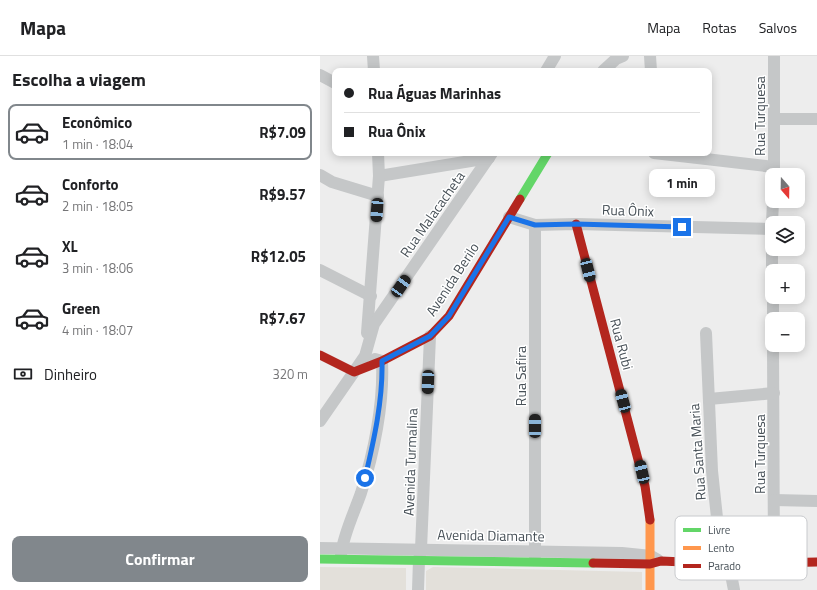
<!DOCTYPE html>
<html lang="pt">
<head>
<meta charset="utf-8">
<style>
  body { margin:0; font-family:"Titillium Web",sans-serif; background:#f6f6f6; color:#202124; height:100vh; display:flex; flex-direction:column; font-size:15px; white-space:nowrap }
  * { box-sizing:border-box; margin:0 }
  p { font-size:13px; color:#757577 }
  .icon { flex:none; width:22px; height:22px; fill:none; stroke:currentColor; stroke-width:2; stroke-linecap:round; stroke-linejoin:round }
  .map { position:relative; flex:1; overflow:hidden }
  .sheet { display:flex; flex-direction:column; background:#fff; width:320px }
  .sheet>* { flex:none }
  .guide { position:absolute; left:12px; top:12px; width:380px; height:88px; border-radius:8px; box-shadow:0 2px 10px #0003; display:grid; align-content:center; height:88px; padding:0 12px; background:#fff }
  .needle { width:26px; rotate:160deg }
  .fabs { position:absolute; left:445px; top:112px; display:grid; gap:8px }
  .fabs a { display:grid; place-items:center; width:40px; height:40px; border-radius:8px; background:#fff; box-shadow:0 2px 10px #0003; font-size:20px }
  .end { position:absolute; width:18px; height:18px; margin:-9px; border:5px solid #1a73e8; background:#fff; box-shadow:0 0 0 2px #fff }
  .from { border-radius:50% }
  .bubble { position:absolute; height:28px; border-radius:8px; background:#fff; box-shadow:0 2px 10px #0003; font-size:13px; font-weight:700; line-height:28px; text-align:center }
  .car { position:absolute; width:12px; height:24px; margin:-12px -6px; border-radius:5px; box-shadow:0 0 3px 1px #0007; background:linear-gradient(#222 24%,#8ab4d8 0 40%,#222 0 76%,#8ab4d8 0 86%,#222 0) }
  .guide b { display:flex; align-items:center; gap:14px; height:38px; font-size:15px }
  .guide b+b { border-top:1px solid #e0e0e0 }
  .guide i { width:10px; height:10px; background:#202124 }
  ul { padding:0; list-style:none }
  li { display:flex; align-items:center; gap:12px; height:56px; margin:0 8px 6px; padding:0 4px; border:2px solid transparent; border-radius:8px }
  li div { flex:1 }
  li b { display:block; font-size:15px }
  li em { font-style:normal; font-weight:700 }
  li.current { border-color:#81878c }
  li>.icon { width:36px; height:36px; stroke-width:1.5 }
  h2 { padding:0 12px; font-size:18px; line-height:48px }
  .pay { display:flex; align-items:center; gap:10px; height:44px; padding:0 12px; font-size:15px }
  .pay p { margin-inline-start:auto }
  .cta { display:flex; gap:8px; margin-top:auto; padding:8px 12px }
  .cta a { flex:1; height:46px; border-radius:8px; background:#81878c; color:#fff; font-size:16px; font-weight:700; line-height:46px; text-align:center }
  header { display:flex; align-items:center; gap:24px; box-sizing:border-box; height:56px; padding:0 20px; background:#fff; border-bottom:1px solid #e0e0e0 }
  header strong { font-size:19px }
  nav { display:flex; gap:22px; margin-inline-start:auto; font-size:14px }
  main { display:flex; flex:1; min-height:0 }
  .map>svg:first-child { display:block }
  .commercial { fill:#e3e0da }
  .lines { fill:none; stroke-linecap:round; stroke-linejoin:round }
  .street { stroke:#c5c7c8; stroke-width:12 }
  .fast { stroke:#63d668; stroke-width:9 }
  .slow { stroke:#ff974d; stroke-width:9 }
  .jam { stroke:#b3261e; stroke-width:9 }
  .route { stroke:#1a73e8; stroke-width:5 }
  .labels { text-anchor:middle; dominant-baseline:central; stroke-width:3; stroke-linejoin:round; paint-order:stroke }
  .street-label { font-size:14px; fill:#475057; stroke:#fff }
  .key { fill:#fff; stroke:#c8cacd; stroke-width:1 }
  .key-label { font-size:11px; fill:#475057 }
</style>
</head>
<body>
<header>
<strong>Mapa</strong>
<nav><a>Mapa</a><a>Rotas</a><a>Salvos</a></nav>
</header>
<main>
<section class="sheet">
<h2>Escolha a viagem</h2>
<ul>
<li class="current"><svg class="icon" aria-label="car" viewBox="0 0 24 24"><path d="M5 17H2v-5l4-1 3-4h7l3 4 3 1v5h-3M9 17h6M6 11h13"/><circle cx="7" cy="17" r="2"/><circle cx="17" cy="17" r="2"/></svg><div><b>Econômico</b><p>1 min · 18:04</p></div><em>R$7.09</em></li>
<li><svg class="icon" aria-label="car" viewBox="0 0 24 24"><path d="M5 17H2v-5l4-1 3-4h7l3 4 3 1v5h-3M9 17h6M6 11h13"/><circle cx="7" cy="17" r="2"/><circle cx="17" cy="17" r="2"/></svg><div><b>Conforto</b><p>2 min · 18:05</p></div><em>R$9.57</em></li>
<li><svg class="icon" aria-label="car" viewBox="0 0 24 24"><path d="M5 17H2v-5l4-1 3-4h7l3 4 3 1v5h-3M9 17h6M6 11h13"/><circle cx="7" cy="17" r="2"/><circle cx="17" cy="17" r="2"/></svg><div><b>XL</b><p>3 min · 18:06</p></div><em>R$12.05</em></li>
<li><svg class="icon" aria-label="car" viewBox="0 0 24 24"><path d="M5 17H2v-5l4-1 3-4h7l3 4 3 1v5h-3M9 17h6M6 11h13"/><circle cx="7" cy="17" r="2"/><circle cx="17" cy="17" r="2"/></svg><div><b>Green</b><p>4 min · 18:07</p></div><em>R$7.67</em></li>
</ul>
<div class="pay"><svg class="icon" aria-label="cash" viewBox="0 0 24 24"><path d="M3 7h18v10H3z"/><circle cx="12" cy="12" r="2"/></svg>Dinheiro<p>320 m</p></div>
<div class="cta"><a>Confirmar</a></div>
</section>
<div class="map">
<svg width="497" height="534" viewBox="0 0 497 534">
  <rect width="100%" height="100%" fill="#ededed"/>
  <g class="commercial">
    <path d="M0,511L86,512V534H0Z"/>
    <path d="M113,511L322,516V534H106V515Z"/>
  </g>
  <g class="lines">
    <g class="street">
      <path d="M53,0L54,15"/>
      <path d="M330,0L331,15"/>
      <path d="M226,15L235,0"/>
      <path d="M283,15L296,3L303,0"/>
      <path d="M0,19L15,27"/>
      <path d="M454,63H497"/>
      <path d="M334,97L454,111"/>
      <path d="M454,118V0"/>
      <path d="M0,119L12,126L58,140"/>
      <path d="M59,120L169,102"/>
      <path d="M189,161L215,169L256,168L452,173"/>
      <path d="M452,167L453,145"/>
      <path d="M215,169V501"/>
      <path d="M452,193V215"/>
      <path d="M0,214L51,240"/>
      <path d="M453,241V263"/>
      <path d="M47,277L59,120L58,97"/>
      <path d="M386,277L392,415L401,499L409,508L414,534"/>
      <path d="M453,289L454,507"/>
      <path d="M389,343L454,337"/>
      <path d="M0,365L45,300L54,268L172,97"/>
      <path d="M454,444L497,445"/>
      <path d="M0,492L302,497L331,500L338,504"/>
      <path d="M21,498C24,477 34,457 41,437C54,397 64,347 62,305L55,303"/>
      <path d="M98,534L99,504L101,493L110,280"/>
    </g>
    <g class="fast">
      <path d="M200,143L228,97"/>
      <path d="M0,503L273,507"/>
    </g>
    <path class="slow" d="M330,534V464"/>
    <g class="jam">
      <path d="M256,168L325,430L330,464"/>
      <path d="M0,299L34,316L62,305L110,280L129,260L200,143"/>
      <path d="M273,507L330,508L341,505L409,508L497,506"/>
    </g>
  </g>
  <g class="lines">
    <path class="route" d="M45,422C54,384 63,344 62,305L110,280L129,260L189,161L215,169L256,168L362,171"/>
  </g>
  <g class="labels">
    <g class="street-label">
      <text transform="translate(439 60) rotate(-90)">Rua Turquesa</text>
      <text transform="translate(308 154) rotate(2)">Rua Ônix</text>
      <text transform="translate(112 158) rotate(-55)">Rua Malacacheta</text>
      <text transform="translate(132 223) rotate(-57)">Avenida Berilo</text>
      <text transform="translate(302 288) rotate(75)">Rua Rubi</text>
      <text transform="translate(200 320) rotate(-90)">Rua Safira</text>
      <text transform="translate(377 396) rotate(-94)">Rua Santa Maria</text>
      <text transform="translate(439 398) rotate(-90)">Rua Turquesa</text>
      <text transform="translate(90 406) rotate(-88)">Avenida Turmalina</text>
      <text transform="translate(171 479) rotate(1)">Avenida Diamante</text>
    </g>
  </g>
  <rect x="355" y="460" width="132" height="64" rx="6" class="key"/>
  <rect x="363" y="472" width="18" height="4" fill="#63d668"/>
  <rect x="363" y="490" width="18" height="4" fill="#ff974d"/>
  <rect x="363" y="508" width="18" height="4" fill="#b3261e"/>
  <g class="key-label">
    <text x="388" y="478">Livre</text>
    <text x="388" y="496">Lento</text>
    <text x="388" y="514">Parado</text>
  </g>
</svg>
<div class="fabs">
<a><svg class="needle" viewBox="-14 -14 28 28"><path d="M0-13l5 13h-10z" fill="#e53935"/><path d="M0 13l5-13h-10z" fill="#757577"/></svg></a>
<a><svg class="icon" aria-label="layers" viewBox="0 0 24 24"><path d="M12 4l9 5-9 5-9-5zM3 14l9 5 9-5"/></svg></a>
<a>+</a>
<a>−</a>
</div>
<i class="end from" style="left:45px;top:422px"></i>
<i class="end" style="left:362px;top:171px"></i>
<div class="bubble" style="left:329px;top:113px;width:66px">1 min</div>
<i class="car" style="left:57px;top:154px;rotate:184deg"></i>
<i class="car" style="left:268px;top:214px;rotate:166deg"></i>
<i class="car" style="left:81px;top:230px;rotate:35deg"></i>
<i class="car" style="left:108px;top:326px;rotate:182deg"></i>
<i class="car" style="left:303px;top:345px;rotate:345deg"></i>
<i class="car" style="left:215px;top:370px;rotate:0deg"></i>
<i class="car" style="left:322px;top:416px;rotate:347deg"></i>
<div class="guide">
<b><i class="from"></i>Rua Águas Marinhas</b>
<b><i></i>Rua Ônix</b>
</div>
</div>
</main>
</body>
</html>
